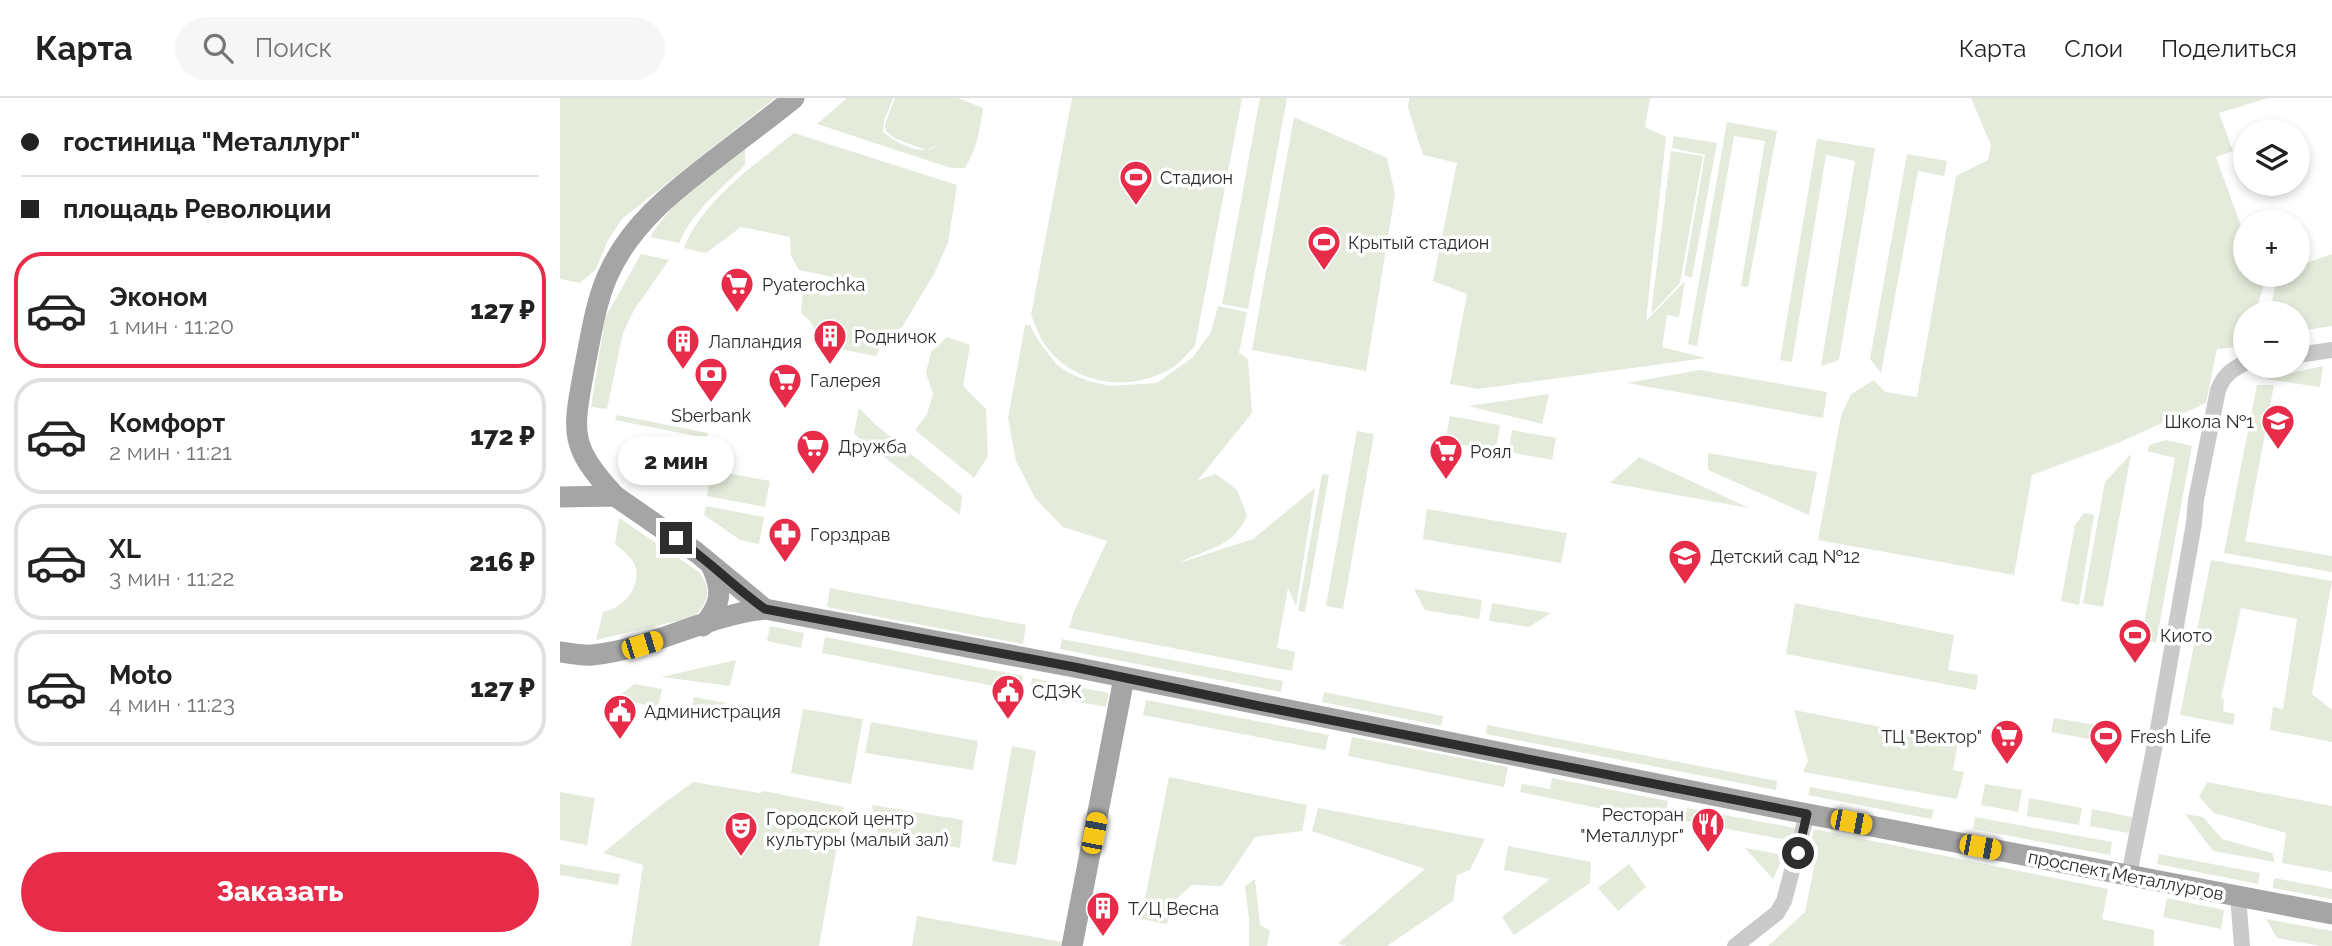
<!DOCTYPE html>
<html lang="ru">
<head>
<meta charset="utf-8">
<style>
  body { margin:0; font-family:Raleway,sans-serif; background:#f6f6f6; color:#222; height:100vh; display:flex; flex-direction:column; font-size:26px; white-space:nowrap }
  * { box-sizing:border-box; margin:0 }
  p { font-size:23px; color:#767676 }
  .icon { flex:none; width:38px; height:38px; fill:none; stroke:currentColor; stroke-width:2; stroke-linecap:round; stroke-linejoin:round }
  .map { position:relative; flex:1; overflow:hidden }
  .panel { display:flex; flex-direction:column; background:#fff; width:560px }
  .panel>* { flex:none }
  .guide { display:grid; align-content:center; height:154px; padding:0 21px; background:#fff }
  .buttons { position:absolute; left:1673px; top:21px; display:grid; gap:14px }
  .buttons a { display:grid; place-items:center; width:77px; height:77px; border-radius:50%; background:#fff; box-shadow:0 4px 10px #0003; font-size:35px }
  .end { position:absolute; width:32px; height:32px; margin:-16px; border:9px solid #2d2d2d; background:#fff; box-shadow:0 0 0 4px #fff }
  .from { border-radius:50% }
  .bubble { position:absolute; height:49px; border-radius:24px; background:#fff; box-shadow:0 4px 10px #0003; font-size:23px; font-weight:800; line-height:49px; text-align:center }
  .car { position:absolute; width:21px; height:42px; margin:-21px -10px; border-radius:9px; box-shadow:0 0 5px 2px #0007; background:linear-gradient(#f5c518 24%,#345 0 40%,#f5c518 0 76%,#345 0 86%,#f5c518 0) }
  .guide b { display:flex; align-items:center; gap:24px; height:66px; font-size:26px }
  .guide b+b { border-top:2px solid #e0e0e0 }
  .guide i { width:18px; height:18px; background:#222 }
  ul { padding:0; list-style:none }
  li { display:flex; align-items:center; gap:21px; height:116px; margin:0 14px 10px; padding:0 7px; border:4px solid #e0e0e0; border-radius:28px }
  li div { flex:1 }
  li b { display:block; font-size:26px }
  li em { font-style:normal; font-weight:800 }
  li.current { border-color:#e72c4a }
  li>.icon { width:63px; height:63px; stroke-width:1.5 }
  .button { display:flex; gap:14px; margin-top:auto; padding:14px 21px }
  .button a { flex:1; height:80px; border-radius:42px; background:#e72c4a; color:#fff; font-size:28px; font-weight:800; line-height:80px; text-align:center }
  header { display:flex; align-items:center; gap:42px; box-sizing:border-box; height:98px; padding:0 35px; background:#fff; border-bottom:2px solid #e0e0e0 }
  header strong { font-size:33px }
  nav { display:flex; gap:38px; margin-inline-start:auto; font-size:24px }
  .search { width:490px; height:63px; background:#f6f6f6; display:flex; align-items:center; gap:18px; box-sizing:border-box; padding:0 24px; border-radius:38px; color:#767676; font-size:26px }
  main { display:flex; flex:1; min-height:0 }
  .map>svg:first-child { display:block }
  .green { fill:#e4ebda }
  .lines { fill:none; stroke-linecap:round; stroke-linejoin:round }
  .minor { stroke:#cacaca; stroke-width:16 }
  .major { stroke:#a5a5a5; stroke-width:21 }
  .route { stroke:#2d2d2d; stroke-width:9 }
  .labels { text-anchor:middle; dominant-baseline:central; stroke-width:7; stroke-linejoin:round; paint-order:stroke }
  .poi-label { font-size:18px; fill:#2d2d2d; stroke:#fff; text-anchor:start }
  .street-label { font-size:18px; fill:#2d2d2d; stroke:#fff }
</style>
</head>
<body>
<header>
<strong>Карта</strong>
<div class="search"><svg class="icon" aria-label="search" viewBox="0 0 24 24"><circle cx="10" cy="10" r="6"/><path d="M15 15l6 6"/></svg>Поиск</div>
<nav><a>Карта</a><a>Слои</a><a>Поделиться</a></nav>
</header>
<main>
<section class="panel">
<div class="guide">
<b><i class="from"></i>гостиница &quot;Металлург&quot;</b>
<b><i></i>площадь Революции</b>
</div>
<ul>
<li class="current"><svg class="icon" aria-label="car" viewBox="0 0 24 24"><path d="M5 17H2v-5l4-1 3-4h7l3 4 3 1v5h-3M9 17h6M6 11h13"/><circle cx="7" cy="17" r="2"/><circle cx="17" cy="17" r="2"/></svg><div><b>Эконом</b><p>1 мин · 11:20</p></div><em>127 ₽</em></li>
<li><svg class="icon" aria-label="car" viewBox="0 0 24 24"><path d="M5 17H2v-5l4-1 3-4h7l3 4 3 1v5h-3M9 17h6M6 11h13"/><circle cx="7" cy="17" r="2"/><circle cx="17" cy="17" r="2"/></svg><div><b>Комфорт</b><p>2 мин · 11:21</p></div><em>172 ₽</em></li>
<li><svg class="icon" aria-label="car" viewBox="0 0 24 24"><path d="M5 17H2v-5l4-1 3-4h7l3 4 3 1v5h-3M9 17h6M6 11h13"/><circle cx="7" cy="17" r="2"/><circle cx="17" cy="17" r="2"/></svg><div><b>XL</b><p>3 мин · 11:22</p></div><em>216 ₽</em></li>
<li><svg class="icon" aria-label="car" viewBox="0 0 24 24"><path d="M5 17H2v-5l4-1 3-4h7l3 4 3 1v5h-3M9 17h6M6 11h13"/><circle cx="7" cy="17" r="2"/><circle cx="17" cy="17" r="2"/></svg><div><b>Moto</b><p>4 мин · 11:23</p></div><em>127 ₽</em></li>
</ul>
<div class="button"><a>Заказать</a></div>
</section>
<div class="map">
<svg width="1772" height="848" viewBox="0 0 1772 848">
  <rect width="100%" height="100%" fill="#fff"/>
  <g class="green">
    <path d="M0,0H215L63,120L48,142L36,171L20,185L0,181Z"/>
    <path d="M287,0H333L324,23L323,34C336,45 364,60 378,47L366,52L334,40L326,33L325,26L335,0H398L423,10C420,31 417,51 405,70H391L257,26Z"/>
    <path d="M512,0H682L635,248C628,255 620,265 612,270C569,296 509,287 482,242C478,235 475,226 471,217Z"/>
    <path d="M700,0H727L688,211L662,206Z"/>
    <path d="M849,0H1090L1085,29L1106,39L1086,223L1125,183L1119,219L1107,217L1102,249L1146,260L918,291L890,286L907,196L873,183L897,65L863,57L848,10Z"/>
    <path d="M1411,0H1708L1659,15L1673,53L1656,59L1685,139V177H1706L1696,215H1685V248L1657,251L1646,305L1558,345L1472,377L1454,477L1258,442L1281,318L1291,296L1314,282L1325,294L1357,299L1396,78L1428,62L1431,47Z"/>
    <path d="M734,19L827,60L835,96L806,273L692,252Z"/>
    <path d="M1167,24L1217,33L1188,189L1181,188L1205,43L1174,38L1137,248L1128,246Z"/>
    <path d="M234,35L397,87L388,145L374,176L342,229L325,240L316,258L265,248L249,222L241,215L243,194L270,198L273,179L239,172L231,158L230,139L181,129L146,155L124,150C141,104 197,65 234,35Z"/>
    <path d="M1114,38L1157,45L1132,179L1124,178L1145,57L1112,50Z"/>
    <path d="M1257,41L1315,50L1279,262L1261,268L1295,63L1266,57L1232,264L1220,262Z"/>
    <path d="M185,49V67C160,92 133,113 119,145L90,139C117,98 146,78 185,49Z"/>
    <path d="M1111,53L1143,58L1120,185L1091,216Z"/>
    <path d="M1347,56L1387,63L1384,78L1358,73L1321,275L1310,261Z"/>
    <path d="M81,156L109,162L74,212L63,235L47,311L31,309L45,220Z"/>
    <path d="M1772,156V228L1738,233V215H1710L1717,177H1738V168Z"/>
    <path d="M658,208L687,214L679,255L688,261L692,315L638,382L656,376L677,392L687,417C675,449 646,451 619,465L693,441L755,390L736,508L728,490L717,550L735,554L732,573L509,530L513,516L547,443L503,429L475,400L456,363L448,320L465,227H470L479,244L497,267L509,275L528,283L550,288L597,285L633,259L651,234Z"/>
    <path d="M387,239L410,247L403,288L426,311L428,358L414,380L355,332L367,316L373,296L366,275L371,254Z"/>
    <path d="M1763,268L1760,289L1705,281Z"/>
    <path d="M1140,272L1267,294L1263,320L1067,285Z"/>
    <path d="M1697,287H1714L1685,443L1772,458V474L1664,455Z"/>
    <path d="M989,296L982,326L908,308Z"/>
    <path d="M299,310L316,327L402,398L400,417L294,336Z"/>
    <path d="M57,317L148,335L143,359L133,357L136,338L55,322Z"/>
    <path d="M890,318L940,327L936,353L885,344Z"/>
    <path d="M952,332L996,340L992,362L949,354Z"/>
    <path d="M797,333L814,336L783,511L766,508Z"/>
    <path d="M1606,342L1632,348L1596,545L1581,541L1615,360L1587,353L1589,347Z"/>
    <path d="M1148,355L1257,374L1249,417L1148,372Z"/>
    <path d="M1571,356L1543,509L1523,505L1545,384Z"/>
    <path d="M1079,359L1189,410L1050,385Z"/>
    <path d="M151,372L210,383L205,409L147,398Z"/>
    <path d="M762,376L769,377L745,514L738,513Z"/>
    <path d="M146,408L204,419L199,446L180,442L144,417Z"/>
    <path d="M867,411L1007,435L1001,465L863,441Z"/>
    <path d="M1524,415L1534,417L1519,507L1501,503L1515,427Z"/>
    <path d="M59,420L138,473C152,490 150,503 134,519L36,542L43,514C63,510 82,490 75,467C71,458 62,452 55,446Z"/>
    <path d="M1651,462L1772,483L1752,596L1772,612V644L1710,632L1713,609L1723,611L1737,521L1681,510L1661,600L1664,601L1663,613L1675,616L1673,627L1620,617Z"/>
    <path d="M270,490L466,527L463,546L267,509Z"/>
    <path d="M854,491L922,502L919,521L865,512Z"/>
    <path d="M932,505L991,515L969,529L929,523Z"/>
    <path d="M1235,505L1394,537L1388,572L1418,577L1416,592L1226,556Z"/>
    <path d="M210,528L244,535L241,550L207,543Z"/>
    <path d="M265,539L463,578L460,593L262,555Z"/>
    <path d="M502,541L723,583L721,594L500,551Z"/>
    <path d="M176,562L170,588L101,579Z"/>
    <path d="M472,580L549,595L546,609L469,595Z"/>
    <path d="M75,586L102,591L98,609L54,601Z"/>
    <path d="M764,594L883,618L881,628L762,604Z"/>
    <path d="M134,599L166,605L163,621L131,615Z"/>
    <path d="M586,602L769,637L765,652L583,617Z"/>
    <path d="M243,611L303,621L291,686L231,675Z"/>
    <path d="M1234,612L1398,644L1393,672L1404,674L1397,701L1243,674L1248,663Z"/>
    <path d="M1494,620L1543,628L1540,643L1491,634Z"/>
    <path d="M311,624L418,643L413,672L305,655Z"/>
    <path d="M927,627L1217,683L1216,692L926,636Z"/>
    <path d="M792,639L948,669L944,689L788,658Z"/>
    <path d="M452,648L476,653L456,767L432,763Z"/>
    <path d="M609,679L747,707L742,733L695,739L662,788L632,787L612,805L607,826L581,821Z"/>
    <path d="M992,680L1108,703L1104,724L960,694L962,686L990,691Z"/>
    <path d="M133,684L200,695L204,693L284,709L259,848H71L83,767L43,755L99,709Z"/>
    <path d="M1647,684L1772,708V774L1722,765L1726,735L1654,715L1639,699Z"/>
    <path d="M1425,686L1462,692L1458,714L1421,707Z"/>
    <path d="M1250,689L1374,712L1371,721L1248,697Z"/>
    <path d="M0,694L35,700L27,747L0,742Z"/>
    <path d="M1469,700L1522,710L1519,727L1467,718Z"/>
    <path d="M312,707L403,722L400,750L318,736Z"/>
    <path d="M758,710L925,741L910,772L897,777L893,803L827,848H786L778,845L865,771L752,733Z"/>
    <path d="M1127,710L1235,730L1232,743L1125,723Z"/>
    <path d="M1532,711L1572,719L1569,735L1530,728Z"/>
    <path d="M1625,716L1643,719L1662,741L1712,755L1715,764L1653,753Z"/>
    <path d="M1415,719L1552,744L1550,757L1413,731Z"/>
    <path d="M1254,731L1548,791L1542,821L1594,832V848H1208L1245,814L1258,749L1250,747Z"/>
    <path d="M948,748L1031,764L1030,785L954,837L942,819L990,781L944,772Z"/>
    <path d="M1185,750L1224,757L1213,781Z"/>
    <path d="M1599,756L1700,775L1698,786L1597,766Z"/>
    <path d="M0,766L60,776L58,787L0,777Z"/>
    <path d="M1069,766L1086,789L1058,813L1038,790Z"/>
    <path d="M1714,780L1772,791V801L1713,790Z"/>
    <path d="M695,781L700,827L710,832L707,848H689V820L685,788Z"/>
    <path d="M1607,800L1664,812L1661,831L1603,819Z"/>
    <path d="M357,818L502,844L501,848H352Z"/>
    <path d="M1706,821L1772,833V848H1760L1717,840Z"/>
  </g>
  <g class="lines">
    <g class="minor">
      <path d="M1738,257L1772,252"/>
      <path d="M1569,777L1598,631L1634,425L1636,402L1658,292C1664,277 1671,272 1685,265"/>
      <path d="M1678,798L1682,848"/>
      <path d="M1175,848L1217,815L1224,803L1247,716"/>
    </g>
    <g class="major">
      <path d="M55,398C7,346 13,333 25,267C31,238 35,207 47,179C69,128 111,95 154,62C181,41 208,21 234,0"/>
      <path d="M0,399L55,398L136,454L205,511"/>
      <path d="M143,528C162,506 163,492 151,467"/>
      <path d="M0,554C10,555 22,558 32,557C92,551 146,517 205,511L514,569L1227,712L1772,816"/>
      <path d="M512,848L564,580"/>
    </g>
  </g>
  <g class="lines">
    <path class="route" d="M116,440C147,461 174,489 205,511L514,569L699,608L1247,716L1238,755"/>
  </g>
  <defs>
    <symbol id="stadium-pin" viewBox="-11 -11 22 30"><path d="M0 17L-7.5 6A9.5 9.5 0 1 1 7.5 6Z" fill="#e72c4a" stroke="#fff"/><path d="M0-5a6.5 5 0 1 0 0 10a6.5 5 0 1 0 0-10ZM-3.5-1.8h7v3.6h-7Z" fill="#fff"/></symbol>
    <symbol id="supermarket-pin" viewBox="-11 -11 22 30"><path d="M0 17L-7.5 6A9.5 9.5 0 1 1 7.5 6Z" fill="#e72c4a" stroke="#fff"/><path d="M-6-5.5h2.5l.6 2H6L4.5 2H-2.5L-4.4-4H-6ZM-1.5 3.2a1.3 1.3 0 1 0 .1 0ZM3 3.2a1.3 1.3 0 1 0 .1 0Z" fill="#fff"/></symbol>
    <symbol id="building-pin" viewBox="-11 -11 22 30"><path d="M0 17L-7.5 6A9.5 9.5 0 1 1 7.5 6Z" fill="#e72c4a" stroke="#fff"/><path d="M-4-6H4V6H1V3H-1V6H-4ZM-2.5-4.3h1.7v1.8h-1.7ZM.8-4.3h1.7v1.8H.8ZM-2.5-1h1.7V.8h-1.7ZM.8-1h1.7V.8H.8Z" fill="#fff"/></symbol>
    <symbol id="bank-pin" viewBox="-11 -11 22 30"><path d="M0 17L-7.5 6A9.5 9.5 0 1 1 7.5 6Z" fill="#e72c4a" stroke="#fff"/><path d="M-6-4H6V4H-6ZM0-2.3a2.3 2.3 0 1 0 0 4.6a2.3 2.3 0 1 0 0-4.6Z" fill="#fff"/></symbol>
    <symbol id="school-pin" viewBox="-11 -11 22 30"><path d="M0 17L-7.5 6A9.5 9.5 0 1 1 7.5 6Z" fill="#e72c4a" stroke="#fff"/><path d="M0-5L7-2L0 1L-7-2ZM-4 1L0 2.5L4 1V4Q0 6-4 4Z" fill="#fff"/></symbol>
    <symbol id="pharmacy-pin" viewBox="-11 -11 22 30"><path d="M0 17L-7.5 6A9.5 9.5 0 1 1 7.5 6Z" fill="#e72c4a" stroke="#fff"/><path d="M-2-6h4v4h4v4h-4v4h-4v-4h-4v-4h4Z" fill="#fff"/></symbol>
    <symbol id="civic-pin" viewBox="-11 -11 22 30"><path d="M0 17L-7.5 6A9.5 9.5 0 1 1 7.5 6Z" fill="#e72c4a" stroke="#fff"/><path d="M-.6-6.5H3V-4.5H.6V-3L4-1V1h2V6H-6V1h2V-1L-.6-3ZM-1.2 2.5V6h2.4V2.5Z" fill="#fff"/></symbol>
    <symbol id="restaurant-pin" viewBox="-11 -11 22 30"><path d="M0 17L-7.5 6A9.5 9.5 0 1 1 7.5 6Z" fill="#e72c4a" stroke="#fff"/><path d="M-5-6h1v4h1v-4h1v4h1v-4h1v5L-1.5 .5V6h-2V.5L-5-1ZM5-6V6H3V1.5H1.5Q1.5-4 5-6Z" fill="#fff"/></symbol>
    <symbol id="theatre-pin" viewBox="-11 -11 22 30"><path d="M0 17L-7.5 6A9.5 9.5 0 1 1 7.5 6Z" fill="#e72c4a" stroke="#fff"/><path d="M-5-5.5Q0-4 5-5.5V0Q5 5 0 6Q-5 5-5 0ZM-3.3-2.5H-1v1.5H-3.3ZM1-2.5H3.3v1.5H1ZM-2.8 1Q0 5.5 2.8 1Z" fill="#fff"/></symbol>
  </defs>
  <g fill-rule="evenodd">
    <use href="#stadium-pin" x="557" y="60" width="38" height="52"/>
    <use href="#stadium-pin" x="745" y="125" width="38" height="52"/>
    <use href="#supermarket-pin" x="158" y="167" width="38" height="52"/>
    <use href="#building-pin" x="251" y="219" width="38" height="52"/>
    <use href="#building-pin" x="104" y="224" width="38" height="52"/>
    <use href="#bank-pin" x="132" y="257" width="38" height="52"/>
    <use href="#supermarket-pin" x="206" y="263" width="38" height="52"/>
    <use href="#school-pin" x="1699" y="304" width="38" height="52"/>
    <use href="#supermarket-pin" x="234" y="329" width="38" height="52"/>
    <use href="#supermarket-pin" x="867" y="334" width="38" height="52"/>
    <use href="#pharmacy-pin" x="206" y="417" width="38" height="52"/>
    <use href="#school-pin" x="1106" y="439" width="38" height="52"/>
    <use href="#stadium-pin" x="1556" y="518" width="38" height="52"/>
    <use href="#civic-pin" x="429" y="574" width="38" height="52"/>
    <use href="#civic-pin" x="41" y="594" width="38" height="52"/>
    <use href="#supermarket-pin" x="1428" y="619" width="38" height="52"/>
    <use href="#stadium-pin" x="1527" y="619" width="38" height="52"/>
    <use href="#restaurant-pin" x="1129" y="707" width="38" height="52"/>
    <use href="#theatre-pin" x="162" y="711" width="38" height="52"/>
    <use href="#building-pin" x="524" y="791" width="38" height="52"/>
  </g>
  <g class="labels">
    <g class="poi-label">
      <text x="600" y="79">Стадион</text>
      <text x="788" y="144">Крытый стадион</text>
      <text x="202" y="186">Pyaterochka</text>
      <text x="294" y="238">Родничок</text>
      <text x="148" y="243">Лапландия</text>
      <text x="250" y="282">Галерея</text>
      <text x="151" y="317" text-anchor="middle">Sberbank</text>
      <text x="1694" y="323" text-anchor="end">Школа №1</text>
      <text x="278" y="348">Дружба</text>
      <text x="910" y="353">Роял</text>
      <text x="250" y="436">Горздрав</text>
      <text x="1150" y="458">Детский сад №12</text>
      <text x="1600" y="537">Киото</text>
      <text x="472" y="593">СДЭК</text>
      <text x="84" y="613">Администрация</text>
      <text x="1422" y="638" text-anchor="end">ТЦ "Вектор"</text>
      <text x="1570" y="638">Fresh Life</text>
      <text x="1124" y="716" text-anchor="end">Ресторан<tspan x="1124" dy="21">"Металлург"</tspan></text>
      <text x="206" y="720">Городской центр<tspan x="206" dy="21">культуры (малый зал)</tspan></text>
      <text x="568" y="810">Т/Ц Весна</text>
    </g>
    <g class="street-label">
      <text transform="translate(1566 777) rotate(11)">проспект Металлургов</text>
    </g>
  </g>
</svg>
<div class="buttons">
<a><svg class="icon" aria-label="layers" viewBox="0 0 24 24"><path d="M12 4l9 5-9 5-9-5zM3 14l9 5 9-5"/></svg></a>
<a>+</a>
<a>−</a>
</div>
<i class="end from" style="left:1238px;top:755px"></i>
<i class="end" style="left:116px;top:440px"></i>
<div class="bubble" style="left:58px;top:338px;width:116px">2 мин</div>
<i class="car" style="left:82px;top:547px;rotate:73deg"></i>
<i class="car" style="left:1291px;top:724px;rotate:101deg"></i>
<i class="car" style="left:534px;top:735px;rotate:11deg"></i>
<i class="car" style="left:1420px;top:749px;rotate:101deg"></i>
</div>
</main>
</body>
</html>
